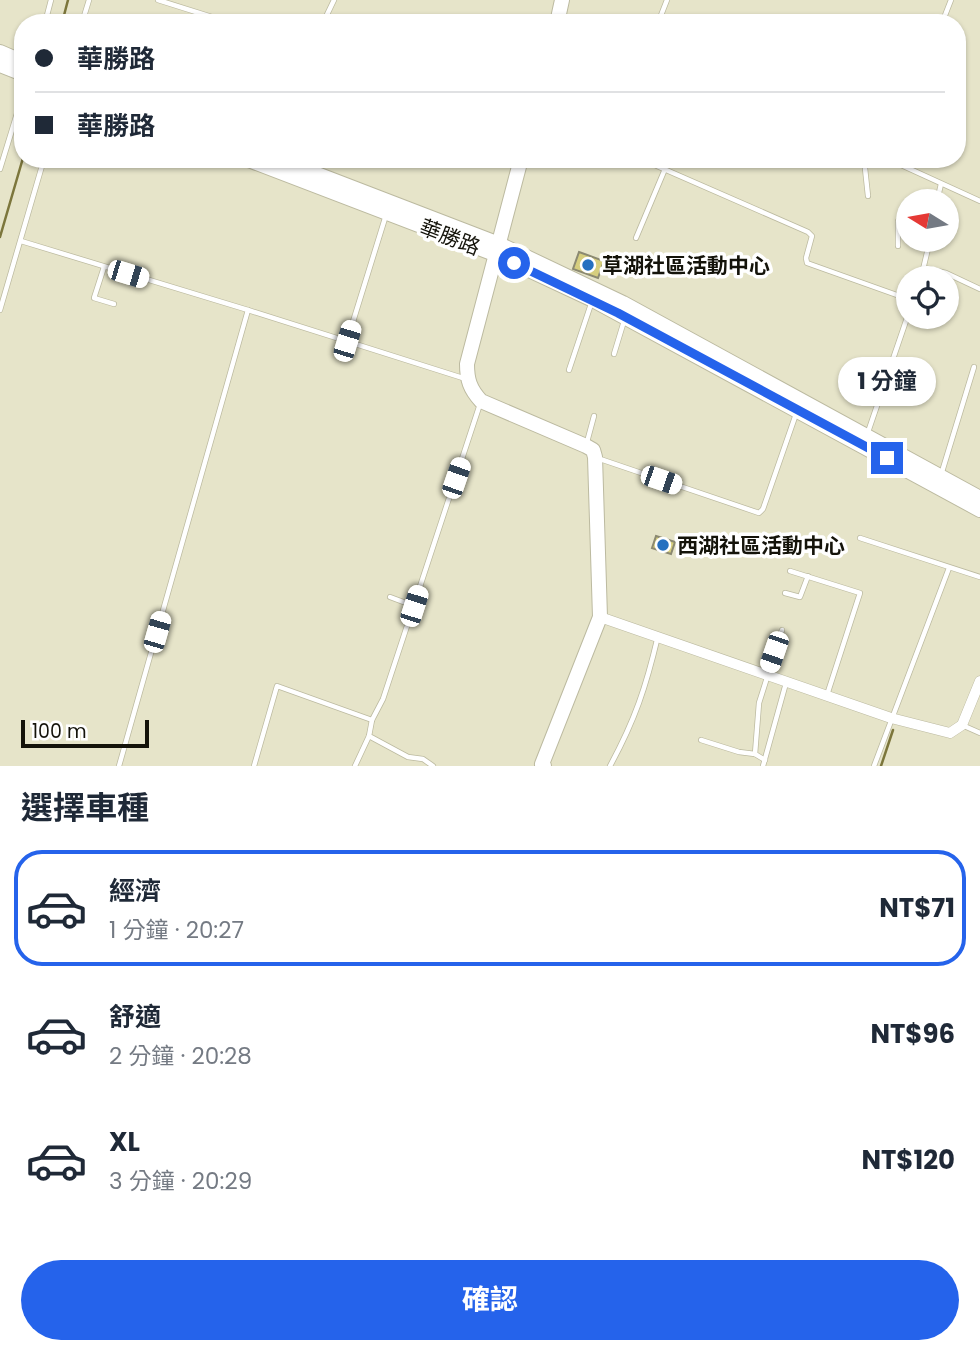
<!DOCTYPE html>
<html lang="zh-TW">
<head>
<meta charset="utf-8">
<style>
  body { margin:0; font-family:Poppins,"Noto Sans TC",sans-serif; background:#f2f2f3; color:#1f2937; height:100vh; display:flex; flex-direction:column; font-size:26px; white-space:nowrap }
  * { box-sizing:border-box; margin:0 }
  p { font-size:23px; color:#747a83 }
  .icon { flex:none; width:38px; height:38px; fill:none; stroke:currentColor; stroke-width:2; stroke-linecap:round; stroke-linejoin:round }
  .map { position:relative; height:766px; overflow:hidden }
  .details { display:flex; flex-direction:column; background:#fff; flex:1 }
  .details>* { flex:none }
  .top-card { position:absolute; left:14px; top:14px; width:952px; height:154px; border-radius:28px; box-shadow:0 2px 5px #0004; display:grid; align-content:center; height:154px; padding:0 21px; background:#fff }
  .needle { width:46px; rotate:281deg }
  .fabs { position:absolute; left:896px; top:189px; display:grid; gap:14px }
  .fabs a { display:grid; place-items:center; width:63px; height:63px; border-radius:50%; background:#fff; box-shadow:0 2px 5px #0004; font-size:35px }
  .scale { position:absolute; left:21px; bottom:18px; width:128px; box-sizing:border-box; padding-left:7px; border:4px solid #14130a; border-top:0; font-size:19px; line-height:24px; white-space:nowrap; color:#14130a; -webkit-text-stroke:5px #fff; paint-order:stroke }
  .end { position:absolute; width:32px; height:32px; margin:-16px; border:9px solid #2563eb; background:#fff; box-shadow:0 0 0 4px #fff }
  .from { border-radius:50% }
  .bubble { position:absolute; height:49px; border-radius:24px; background:#fff; box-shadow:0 2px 5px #0004; font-size:23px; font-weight:700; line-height:49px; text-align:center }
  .car { position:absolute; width:21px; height:42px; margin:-21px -10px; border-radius:9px; box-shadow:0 0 5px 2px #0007; background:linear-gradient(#fff 24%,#345 0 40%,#fff 0 76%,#345 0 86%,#fff 0) }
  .top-card b { display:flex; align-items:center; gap:24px; height:66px; font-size:26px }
  .top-card b+b { border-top:2px solid #e0e1e3 }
  .top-card i { width:18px; height:18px; background:#1f2937 }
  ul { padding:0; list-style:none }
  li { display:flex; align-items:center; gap:21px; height:116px; margin:0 14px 10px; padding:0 7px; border:4px solid transparent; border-radius:28px }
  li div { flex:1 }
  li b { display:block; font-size:26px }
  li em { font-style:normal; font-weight:700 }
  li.current { border-color:#2563eb }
  li>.icon { width:63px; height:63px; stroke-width:1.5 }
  h2 { padding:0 21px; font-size:32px; line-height:84px }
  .button { display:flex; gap:14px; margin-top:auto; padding:14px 21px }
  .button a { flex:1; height:80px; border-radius:42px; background:#2563eb; color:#fff; font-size:28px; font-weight:700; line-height:80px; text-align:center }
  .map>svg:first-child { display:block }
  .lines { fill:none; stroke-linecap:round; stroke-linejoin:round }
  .stream { stroke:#7c763c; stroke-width:2.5 }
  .building { fill:#d6ce7e; stroke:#8b8971; stroke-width:2 }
  .lane-casing { stroke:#bcbaa0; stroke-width:6 }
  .street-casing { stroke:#bcbaa0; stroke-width:11 }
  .secondary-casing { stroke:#bcbaa0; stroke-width:16 }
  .primary-casing { stroke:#bcbaa0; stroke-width:16 }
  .lane { stroke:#fff; stroke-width:4.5 }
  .street { stroke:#fff; stroke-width:10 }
  .secondary { stroke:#fff; stroke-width:14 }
  .primary { stroke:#fff; stroke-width:14 }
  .route { stroke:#2563eb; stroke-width:9 }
  .poi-dot { fill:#2570c0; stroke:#fff; stroke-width:2.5 }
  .labels { text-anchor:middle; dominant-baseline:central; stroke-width:7; stroke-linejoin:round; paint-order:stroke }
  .street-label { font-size:21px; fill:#14130a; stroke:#fff }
  .poi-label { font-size:21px; font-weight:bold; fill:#14130a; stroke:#fff; text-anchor:start }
</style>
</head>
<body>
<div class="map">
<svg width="980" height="766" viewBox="0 0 980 766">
  <rect width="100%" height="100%" fill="#e6e4c9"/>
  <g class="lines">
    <g class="stream">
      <path d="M62,23L68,0"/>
      <path d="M0,237L23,158"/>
      <path d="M881,766L893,730"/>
    </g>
  </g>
  <g class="building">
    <path d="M579,252L604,261L598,278L573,269Z"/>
    <path d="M656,536L675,542L671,554L652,548Z"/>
  </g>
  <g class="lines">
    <defs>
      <g id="lane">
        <path d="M158,0L231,23"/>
        <path d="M45,23L51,0"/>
        <path d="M82,23L89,0"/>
        <path d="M323,23L334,0"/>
        <path d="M658,23L667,0"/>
        <path d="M942,23L951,0"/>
        <path d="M641,159L808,232L812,236L806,258L807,263L908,299"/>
        <path d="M864,159L868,196"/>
        <path d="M888,159L980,201"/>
        <path d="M0,169L23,94"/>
        <path d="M937,201L941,184"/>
        <path d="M636,238L665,169"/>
        <path d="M21,241L248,310L466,379"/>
        <path d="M898,246V221L908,219"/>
        <path d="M104,267L94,298L114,304"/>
        <path d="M924,268L946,273L980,289"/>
        <path d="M921,278L930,240"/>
        <path d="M0,310L44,159"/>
        <path d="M347,341L386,215"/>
        <path d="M614,354L624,321"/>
        <path d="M569,370L592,301"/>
        <path d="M867,435L908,315"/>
        <path d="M587,442L594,416"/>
        <path d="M600,459L759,513L763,509L796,414"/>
        <path d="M941,475L974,367"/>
        <path d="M860,538L980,577"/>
        <path d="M790,571L860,593L827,695"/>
        <path d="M785,593L800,597L808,576"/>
        <path d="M390,597L414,606"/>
        <path d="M372,720L369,736L408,757L423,759L433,766"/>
        <path d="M962,725L980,733"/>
        <path d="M701,740L739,752L755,754"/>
        <path d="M765,760L755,754L759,703L782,630"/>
        <path d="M119,766L248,310"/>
        <path d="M254,766L277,686L372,720L383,699L480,404"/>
        <path d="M355,766L369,736"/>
        <path d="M610,766C635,720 646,687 658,636"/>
        <path d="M763,766L786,683"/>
        <path d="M874,766L949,568"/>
      </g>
      <path id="street" d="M600,617L891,718L950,733L962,725L980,681"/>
      <g id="secondary">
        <path d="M557,23L562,0"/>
        <path d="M521,159L467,364C467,380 470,389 481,401L586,446L593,450L595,457L600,617L542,764L544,766"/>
      </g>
      <g id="primary">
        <path d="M0,52L23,62"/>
        <path d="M0,65L23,74"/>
        <path d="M246,159L497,255L593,300L980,510"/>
        <path d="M278,159L499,244L623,303L980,498"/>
      </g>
    </defs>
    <use href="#lane" class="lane-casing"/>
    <use href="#street" class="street-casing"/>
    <use href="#secondary" class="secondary-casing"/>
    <use href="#primary" class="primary-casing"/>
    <use href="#lane" class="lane"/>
    <use href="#street" class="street"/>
    <use href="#secondary" class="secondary"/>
    <use href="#primary" class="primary"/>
  </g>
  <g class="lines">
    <path class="route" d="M514,263L618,313L887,458"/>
  </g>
  <g class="poi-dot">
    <circle cx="588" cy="265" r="7"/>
    <circle cx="663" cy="545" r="7"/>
  </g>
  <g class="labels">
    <g class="street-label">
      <text transform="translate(450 237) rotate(21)">華勝路</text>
    </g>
    <g class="poi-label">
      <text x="602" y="265">草湖社區活動中心</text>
      <text x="677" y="545">西湖社區活動中心</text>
    </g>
  </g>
</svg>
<div class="fabs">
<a><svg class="needle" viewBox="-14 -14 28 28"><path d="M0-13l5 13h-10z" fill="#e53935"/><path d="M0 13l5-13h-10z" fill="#747a83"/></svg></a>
<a><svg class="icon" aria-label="locate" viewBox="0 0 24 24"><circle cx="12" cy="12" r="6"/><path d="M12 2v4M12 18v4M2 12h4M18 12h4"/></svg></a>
</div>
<div class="scale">100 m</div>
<i class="end from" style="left:514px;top:263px"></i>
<i class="end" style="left:887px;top:458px"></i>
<div class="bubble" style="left:838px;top:357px;width:98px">1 分鐘</div>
<i class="car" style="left:128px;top:274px;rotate:107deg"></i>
<i class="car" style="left:347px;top:341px;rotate:17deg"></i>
<i class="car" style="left:456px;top:478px;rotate:19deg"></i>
<i class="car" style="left:661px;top:480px;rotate:109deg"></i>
<i class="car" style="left:414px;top:606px;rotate:18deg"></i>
<i class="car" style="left:157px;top:632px;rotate:16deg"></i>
<i class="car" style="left:774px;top:652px;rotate:199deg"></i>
<div class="top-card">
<b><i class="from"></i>華勝路</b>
<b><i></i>華勝路</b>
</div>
</div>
<section class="details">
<h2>選擇車種</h2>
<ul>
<li class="current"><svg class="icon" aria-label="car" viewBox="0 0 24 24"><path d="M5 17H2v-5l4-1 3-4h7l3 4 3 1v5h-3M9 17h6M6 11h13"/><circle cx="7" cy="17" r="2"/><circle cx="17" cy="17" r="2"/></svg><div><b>經濟</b><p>1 分鐘 · 20:27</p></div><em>NT$71</em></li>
<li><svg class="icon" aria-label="car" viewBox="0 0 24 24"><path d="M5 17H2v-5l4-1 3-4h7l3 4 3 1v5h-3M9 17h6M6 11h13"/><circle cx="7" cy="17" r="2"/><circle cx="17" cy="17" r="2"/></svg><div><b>舒適</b><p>2 分鐘 · 20:28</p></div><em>NT$96</em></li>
<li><svg class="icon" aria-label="car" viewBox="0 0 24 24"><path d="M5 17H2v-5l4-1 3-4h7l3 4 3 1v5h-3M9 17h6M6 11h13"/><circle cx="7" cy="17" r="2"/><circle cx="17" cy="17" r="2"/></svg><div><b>XL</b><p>3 分鐘 · 20:29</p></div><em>NT$120</em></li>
</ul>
<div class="button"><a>確認</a></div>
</section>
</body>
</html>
